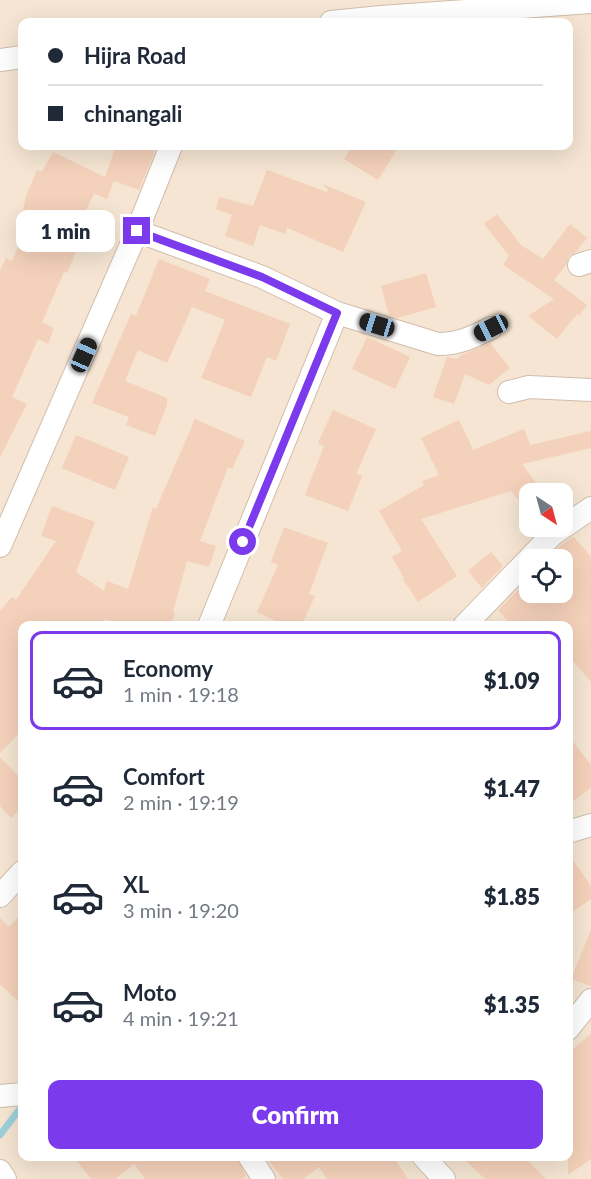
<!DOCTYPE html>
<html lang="en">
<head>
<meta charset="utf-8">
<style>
  body { margin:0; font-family:Lato,sans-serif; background:#f6f6f7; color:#1f2937; height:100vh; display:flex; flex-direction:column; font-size:22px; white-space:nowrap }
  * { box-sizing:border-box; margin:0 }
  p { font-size:20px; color:#747a83 }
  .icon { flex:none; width:33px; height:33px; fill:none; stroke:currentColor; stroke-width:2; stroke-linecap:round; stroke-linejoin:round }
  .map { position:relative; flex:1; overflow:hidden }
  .side { position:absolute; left:18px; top:621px; width:555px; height:540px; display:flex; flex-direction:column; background:#fff; border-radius:12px; box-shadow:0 6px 24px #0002 }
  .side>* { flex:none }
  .top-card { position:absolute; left:18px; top:18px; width:555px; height:132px; border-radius:12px; box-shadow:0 6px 24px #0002; display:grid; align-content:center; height:132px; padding:0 30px; background:#fff }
  .needle { width:39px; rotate:144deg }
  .controls { position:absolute; left:519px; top:483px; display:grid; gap:12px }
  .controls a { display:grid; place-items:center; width:54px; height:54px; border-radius:12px; background:#fff; box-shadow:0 6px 24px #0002; font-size:30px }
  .end { position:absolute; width:27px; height:27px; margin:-14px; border:8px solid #7c3aed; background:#fff; box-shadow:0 0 0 3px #fff }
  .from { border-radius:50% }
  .bubble { position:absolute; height:42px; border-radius:12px; background:#fff; box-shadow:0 6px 24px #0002; font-size:20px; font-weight:800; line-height:42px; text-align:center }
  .car { position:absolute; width:18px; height:36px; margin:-18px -9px; border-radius:8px; box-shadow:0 0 4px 2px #0007; background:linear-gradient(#222 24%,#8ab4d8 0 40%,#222 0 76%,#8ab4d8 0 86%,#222 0) }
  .top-card b { display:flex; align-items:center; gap:21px; height:57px; font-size:22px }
  .top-card b+b { border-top:2px solid #e0e1e3 }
  .top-card i { width:15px; height:15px; background:#1f2937 }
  ul { padding:10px 0 0; list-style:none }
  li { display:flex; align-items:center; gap:18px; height:99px; margin:0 12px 9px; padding:0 18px; border:3px solid transparent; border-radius:12px }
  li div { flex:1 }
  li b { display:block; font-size:22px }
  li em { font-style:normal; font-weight:800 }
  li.on { border-color:#7c3aed }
  li>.icon { width:54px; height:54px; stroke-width:1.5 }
  .primary-button { display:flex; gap:12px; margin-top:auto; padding:12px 30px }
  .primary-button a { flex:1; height:69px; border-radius:12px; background:#7c3aed; color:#fff; font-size:24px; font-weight:800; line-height:69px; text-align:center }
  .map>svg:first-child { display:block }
  .residential { fill:#f5e5d2; fill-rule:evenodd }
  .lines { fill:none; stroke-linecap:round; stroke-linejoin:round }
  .stream { stroke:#9dd1da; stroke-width:7 }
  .building { fill:#f4d1ba }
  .minor-casing { stroke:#d1bdac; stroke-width:24 }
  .minor { stroke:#fff; stroke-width:22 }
  .route { stroke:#7c3aed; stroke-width:8 }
</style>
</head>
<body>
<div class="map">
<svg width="591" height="1179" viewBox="0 0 591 1179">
  <rect width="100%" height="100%" fill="#fdf3e4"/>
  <path class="residential" d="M0,0H591V1179H0ZM22,22H568V146H22ZM530,494H562V526H530ZM530,560H562V592H530ZM22,626H568V1156H22Z"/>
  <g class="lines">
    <path class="stream" d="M0,1135L22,1106"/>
  </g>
  <g class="building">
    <path d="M116,146H157L139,190L114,181L107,199L94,193L73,238L76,239L71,250L76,252L67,273L64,272L42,322L54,328L48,344L38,339L12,397L27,404L0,457V271L6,258L12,261L32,213L23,210L26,196L37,170L42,172L53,152L105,177Z"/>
    <path d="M352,146H399L378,180L344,159Z"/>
    <path d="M267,170L327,192L328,190L323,184L366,202L343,252L287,228L285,234L260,225L253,246L225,236L232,215L216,209L219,197L253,206Z"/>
    <path d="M497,214L521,245L543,259L570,224L587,238L576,252L569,257L566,265L554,280L587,305L579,316L577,314L557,339L528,316L554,299L503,265L509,256L484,224Z"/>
    <path d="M159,259L210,279L205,291L290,324L276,361L267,357L251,397L201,378L225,320L192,307L167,363L138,350L125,381L167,398V405L155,436L126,425L129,417L92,403L131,314L136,316Z"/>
    <path d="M426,273L436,307L398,318L389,315L381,286Z"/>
    <path d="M367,337L410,357L395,389L352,369Z"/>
    <path d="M490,343L510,368L489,385L465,374L454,404L433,397L447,357L457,359L463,354Z"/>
    <path d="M333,410L376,429L356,474L362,476L348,511L305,495L324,446L318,443Z"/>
    <path d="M195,419L245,441L232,469L228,467L200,541L216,546L209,567L187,561L173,612L175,613L170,626H120L105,619L102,626H22V730L0,753V611L12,597L16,600L56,541L41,536L52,506L95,522L76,572L104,591L107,581L128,589L153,507L156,509Z"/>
    <path d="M459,420L464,431L463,433L465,432L473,450L524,429L530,445L591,431V448L522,464L544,494H530V515L511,491L421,519L457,576L418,602L403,579L404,578L392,557L402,551L379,511L424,485L422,481L439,475L421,438Z"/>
    <path d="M76,435L129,457L115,490L62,468Z"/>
    <path d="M284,527L328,543L309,594L315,596L301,626H286L257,612L278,565L271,562Z"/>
    <path d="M574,537L591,557V682L568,655V626H512L498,610L530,578V592H562V560H547L561,545Z"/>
    <path d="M491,552L503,566L482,588L468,571Z"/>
    <path d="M568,735L591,765V788L568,805Z"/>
    <path d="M0,757L22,780V807L11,818L0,806Z"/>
    <path d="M568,853L591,886V899L568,915Z"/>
    <path d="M22,913V1005L0,984V918L9,927Z"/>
    <path d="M590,932H591V986L571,979Z"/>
    <path d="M591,1034V1159L568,1175V1053Z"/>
    <path d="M73,1156H236L246,1176L242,1179H145L134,1164L115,1179H91Z"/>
    <path d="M265,1156H393L408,1179H327L319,1167L303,1179H283Z"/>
    <path d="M461,1156H523L546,1179H485Z"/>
  </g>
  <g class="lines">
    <defs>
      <g id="minor">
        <path d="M331,22L381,17L591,2"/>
        <path d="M0,60L22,57"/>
        <path d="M137,231L262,277L337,313L438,344C459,344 473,337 491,328"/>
        <path d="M579,265L591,261"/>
        <path d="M509,392L529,387L591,390"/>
        <path d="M0,546L137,231L171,146"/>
        <path d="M209,626L337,313"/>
        <path d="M464,626L552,535L591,508"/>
        <path d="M568,832L591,825"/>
        <path d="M0,896L22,872"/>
        <path d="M568,1029L591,1000"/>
        <path d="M0,1096L22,1094"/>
        <path d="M249,1156L264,1179"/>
        <path d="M423,1156L444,1179"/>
        <path d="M0,1171L5,1179"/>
      </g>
    </defs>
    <use href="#minor" class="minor-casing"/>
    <use href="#minor" class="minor"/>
  </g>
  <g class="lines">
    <path class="route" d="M137,231L262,277L337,313L243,542"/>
  </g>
</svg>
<div class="controls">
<a><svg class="needle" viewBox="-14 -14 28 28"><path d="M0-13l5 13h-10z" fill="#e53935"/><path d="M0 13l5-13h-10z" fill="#747a83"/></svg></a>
<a><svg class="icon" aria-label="locate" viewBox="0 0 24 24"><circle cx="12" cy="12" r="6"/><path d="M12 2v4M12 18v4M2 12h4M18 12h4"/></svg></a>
</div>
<i class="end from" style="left:243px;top:542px"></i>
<i class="end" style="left:137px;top:231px"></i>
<div class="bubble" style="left:16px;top:210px;width:99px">1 min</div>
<i class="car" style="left:377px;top:325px;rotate:287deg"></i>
<i class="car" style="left:491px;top:328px;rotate:243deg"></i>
<i class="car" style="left:84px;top:355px;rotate:24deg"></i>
<div class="top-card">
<b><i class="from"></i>Hijra Road</b>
<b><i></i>chinangali</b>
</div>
<section class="side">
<ul>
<li class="on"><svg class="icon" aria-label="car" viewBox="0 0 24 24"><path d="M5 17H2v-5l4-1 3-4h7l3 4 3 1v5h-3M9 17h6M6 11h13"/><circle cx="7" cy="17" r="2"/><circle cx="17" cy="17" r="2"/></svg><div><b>Economy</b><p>1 min · 19:18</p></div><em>$1.09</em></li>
<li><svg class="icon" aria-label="car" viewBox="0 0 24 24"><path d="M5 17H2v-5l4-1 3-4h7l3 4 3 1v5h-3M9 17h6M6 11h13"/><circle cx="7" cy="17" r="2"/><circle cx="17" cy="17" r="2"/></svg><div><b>Comfort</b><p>2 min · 19:19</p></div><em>$1.47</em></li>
<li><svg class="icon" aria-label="car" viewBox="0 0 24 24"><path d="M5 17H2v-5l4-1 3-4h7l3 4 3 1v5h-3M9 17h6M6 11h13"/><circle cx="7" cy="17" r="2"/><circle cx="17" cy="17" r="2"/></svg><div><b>XL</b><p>3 min · 19:20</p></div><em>$1.85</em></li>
<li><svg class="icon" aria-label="car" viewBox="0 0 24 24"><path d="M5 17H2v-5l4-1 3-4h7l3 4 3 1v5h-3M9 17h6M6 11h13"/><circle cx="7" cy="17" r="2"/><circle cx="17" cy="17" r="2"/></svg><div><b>Moto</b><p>4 min · 19:21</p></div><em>$1.35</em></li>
</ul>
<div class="primary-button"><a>Confirm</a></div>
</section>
</div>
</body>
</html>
